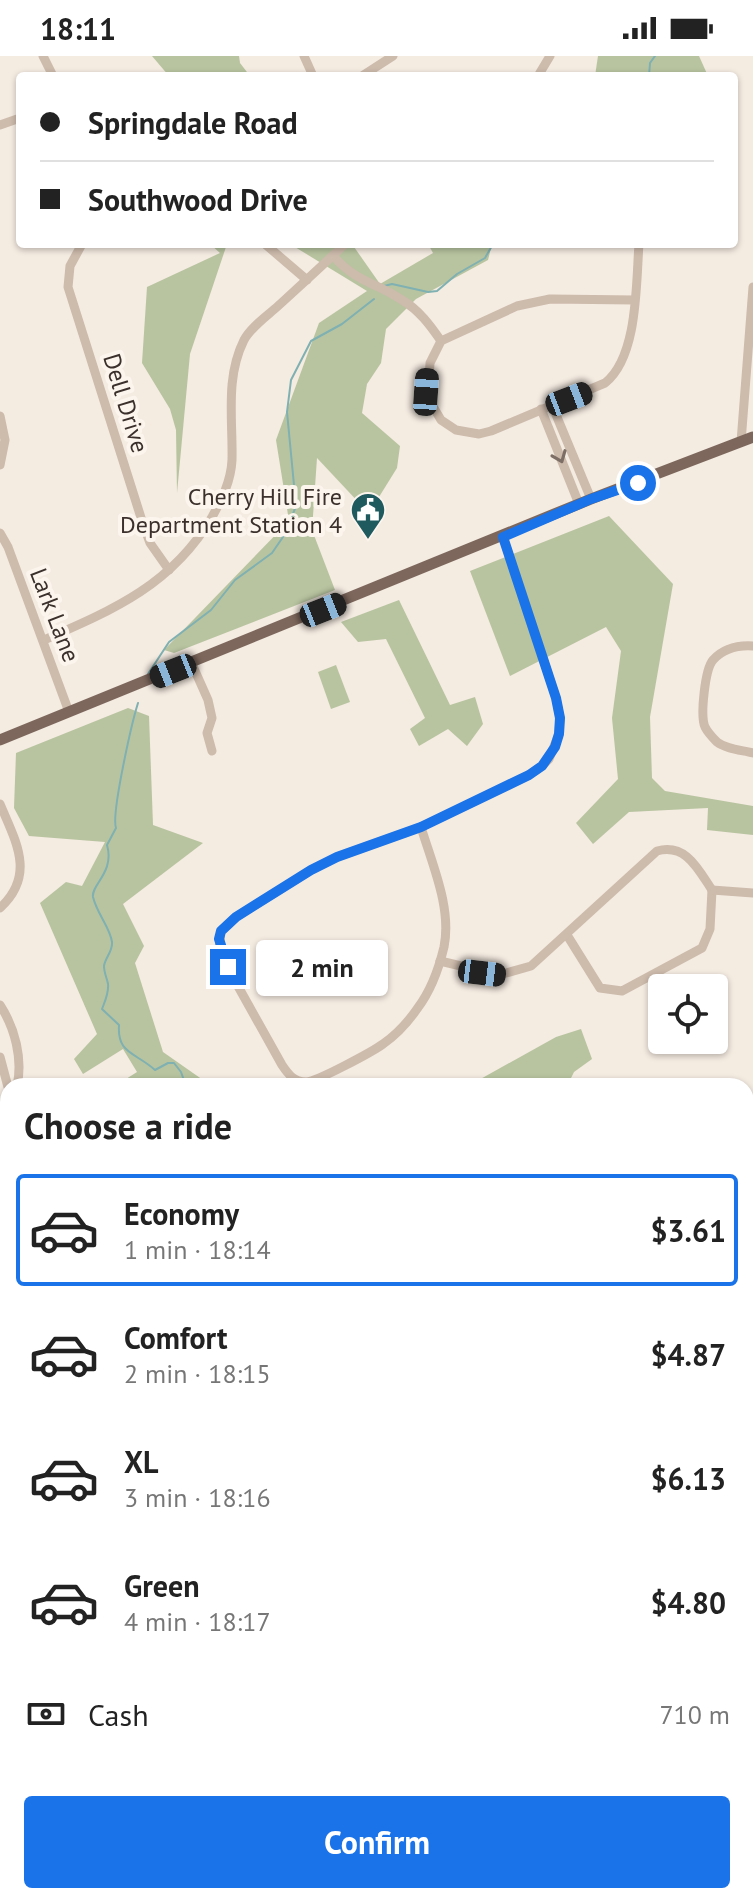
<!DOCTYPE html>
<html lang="en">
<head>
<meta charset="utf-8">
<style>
  body { margin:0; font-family:"PT Sans",sans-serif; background:#f6f6f6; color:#222; height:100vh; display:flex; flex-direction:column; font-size:30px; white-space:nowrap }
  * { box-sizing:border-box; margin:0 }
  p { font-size:26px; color:#767676 }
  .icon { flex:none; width:44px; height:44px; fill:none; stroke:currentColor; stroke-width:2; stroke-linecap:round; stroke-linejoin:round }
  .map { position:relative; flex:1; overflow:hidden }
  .drawer { position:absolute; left:0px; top:1022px; width:754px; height:826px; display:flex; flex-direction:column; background:#fff; border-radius:24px 24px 0 0; box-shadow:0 2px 6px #0004 }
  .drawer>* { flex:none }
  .guide { position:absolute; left:16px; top:16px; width:722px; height:176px; border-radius:8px; box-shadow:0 2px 6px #0004; display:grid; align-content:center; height:176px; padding:0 24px; background:#fff }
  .controls { position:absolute; left:648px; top:918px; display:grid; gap:16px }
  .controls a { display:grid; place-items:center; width:80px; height:80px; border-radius:8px; background:#fff; box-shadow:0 2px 6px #0004; font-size:40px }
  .end { position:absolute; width:36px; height:36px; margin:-18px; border:10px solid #1a73e8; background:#fff; box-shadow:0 0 0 4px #fff }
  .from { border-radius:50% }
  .bubble { position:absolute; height:56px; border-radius:8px; background:#fff; box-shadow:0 2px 6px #0004; font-size:26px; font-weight:700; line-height:56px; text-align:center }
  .car { position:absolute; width:24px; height:48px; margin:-24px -12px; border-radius:10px; box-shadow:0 0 6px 2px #0007; background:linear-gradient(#222 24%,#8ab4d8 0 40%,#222 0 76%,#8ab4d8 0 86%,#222 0) }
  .guide b { display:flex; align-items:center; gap:28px; height:76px; font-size:30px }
  .guide b+b { border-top:2px solid #e0e0e0 }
  .guide i { width:20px; height:20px; background:#222 }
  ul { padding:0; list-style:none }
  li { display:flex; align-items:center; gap:24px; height:112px; margin:0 16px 12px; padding:0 8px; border:4px solid transparent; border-radius:8px }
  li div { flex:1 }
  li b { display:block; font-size:30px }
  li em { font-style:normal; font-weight:700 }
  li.active { border-color:#1a73e8 }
  li>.icon { width:72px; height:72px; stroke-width:1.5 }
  h2 { padding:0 24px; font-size:36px; line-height:96px }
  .pay { display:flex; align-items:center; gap:20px; height:88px; padding:0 24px; font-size:30px }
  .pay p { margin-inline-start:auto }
  .primary-button { display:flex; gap:16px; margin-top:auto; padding:16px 24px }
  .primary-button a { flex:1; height:92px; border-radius:8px; background:#1a73e8; color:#fff; font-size:32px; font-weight:700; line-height:92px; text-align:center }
  .status { display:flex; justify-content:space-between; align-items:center; height:56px; padding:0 40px; background:#fff; direction:ltr }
  .status svg { height:22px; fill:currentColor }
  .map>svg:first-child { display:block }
  .green { fill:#b8c4a0 }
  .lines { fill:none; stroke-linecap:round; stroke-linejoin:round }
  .stream { stroke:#7fb0b2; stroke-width:2 }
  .minor { stroke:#cdbbac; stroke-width:9 }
  .major { stroke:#7d675c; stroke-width:11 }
  .oneway { stroke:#7d6f65 }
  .route { stroke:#1a73e8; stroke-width:10 }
  .labels { text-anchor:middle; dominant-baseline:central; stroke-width:8; stroke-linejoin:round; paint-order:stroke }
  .street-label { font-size:24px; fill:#3b302b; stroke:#fbf5ee }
  .poi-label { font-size:24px; fill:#3b302b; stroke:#fbf5ee; text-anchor:end }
</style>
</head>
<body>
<div class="status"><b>18:11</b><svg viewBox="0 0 49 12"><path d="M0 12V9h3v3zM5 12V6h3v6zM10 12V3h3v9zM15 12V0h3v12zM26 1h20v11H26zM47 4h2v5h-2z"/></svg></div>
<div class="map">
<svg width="753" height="1847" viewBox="0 0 753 1847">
  <rect width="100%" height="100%" fill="#f4ebe1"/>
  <g class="green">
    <path d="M152,0H239L240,7L250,20H169Z"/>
    <path d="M598,0H699L708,20H595Z"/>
    <path d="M210,188H227L190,298L177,437L176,374L170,353L142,307L147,231L220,197Z"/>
    <path d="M290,188H352L380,228L433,197L428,188H492L488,204L416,243L386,273L381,307L367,328L362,357L400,390L397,412L374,449L362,450L317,402L312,474L335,534L174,597L164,594L289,465L276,384L319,267L367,235Z"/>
    <path d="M609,460L673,528L650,661L652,722L665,735L753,750V779L707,774L708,752L629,756L593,788L576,767L618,723L612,662L621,595L606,571L510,620L470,515Z"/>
    <path d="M399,544L450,649L475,641L483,668L467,690L448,673L419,690L410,673L425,662L386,583L358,586L341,566Z"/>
    <path d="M336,609L350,646L331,653L318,616Z"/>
    <path d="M128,652L149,660L153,769L203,787L123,848L144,890L135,907L163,996L203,1024L207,1030H115L137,1016L123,993L83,1018L74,1003L97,978L40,847L66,826L82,830L105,786L29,780L14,752L16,697Z"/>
    <path d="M581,973L592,1003L574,1016L567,1030H468L556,981Z"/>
    <path d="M71,1840H236L240,1847H72Z"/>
  </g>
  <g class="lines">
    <g class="stream">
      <path d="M649,20L650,7L655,0"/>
      <path d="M384,230L392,228L428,236L437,235L457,218L485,202L493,188"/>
      <path d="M148,618L169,586L211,554L235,524L272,497L285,478L296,450L287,356L291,324L311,285L342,268L374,243"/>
      <path d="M138,647C132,666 111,758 116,772L107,789C115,816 91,829 93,841C97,858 110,871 112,886C113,895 105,902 104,910C104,917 107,922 108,928C109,937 105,945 102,953L119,969C117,998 135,996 155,1014L168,1007H174L181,1016L186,1030"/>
      <path d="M75,1840L77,1847"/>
    </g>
    <g class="minor">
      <path d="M43,0L53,20"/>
      <path d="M304,0L313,20"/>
      <path d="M362,20L393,0"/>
      <path d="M538,20L550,0"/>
      <path d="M0,69L20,62"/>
      <path d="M82,188L70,210L68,231L143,468L150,487L169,514"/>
      <path d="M265,188L307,224"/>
      <path d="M333,200C359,228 373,225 402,244C419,254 430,269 441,285"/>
      <path d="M635,244L550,243L517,250L441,285L430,307L428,342L441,364L456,374L479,378L491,375L605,327C638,301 636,228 639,188"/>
      <path d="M552,349L591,443"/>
      <path d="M541,353L579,448"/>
      <path d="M0,360L5,384L0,409"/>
      <path d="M741,386L753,231"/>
      <path d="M0,477L8,491L69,656"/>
      <path d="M44,584C113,554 172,529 212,461C222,443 231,425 232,404C233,364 225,322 244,284C251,271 267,260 278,250C301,229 323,209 345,188"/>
      <path d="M192,608L208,644L212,662L207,677L212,695"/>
      <path d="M753,697C741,694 726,693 717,686C713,682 708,677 705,671C700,660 705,613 713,604C724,592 738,589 753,590"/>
      <path d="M0,748C16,786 36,819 0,852"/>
      <path d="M421,771C432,808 452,852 444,891C439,912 430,936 417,953C408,966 396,979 383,988C372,996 316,1026 306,1026C294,1026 288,1018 282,1009L225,907L219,892L221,875L236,861L311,814L337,801L421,771L529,719L542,710L549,703L559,678L560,662L556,642L503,481"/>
      <path d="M712,834L753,837"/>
      <path d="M567,879L600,932L622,935L702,892L710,873L712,834"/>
      <path d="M440,905L499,919L531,910L657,795C686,787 698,813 712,834"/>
      <path d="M0,949C15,972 23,1003 17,1030"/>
      <path d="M0,1001L8,1031"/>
      <path d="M0,1080L8,1065"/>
      <path d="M0,1479L8,1476"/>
      <path d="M0,1498L8,1556"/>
      <path d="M746,1615H753"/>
      <path d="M746,1628H753"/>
      <path d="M0,1647L8,1645"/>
      <path d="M0,1809L8,1807"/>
      <path d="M65,1840L66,1847"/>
      <path d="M460,1840L465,1847"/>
      <path d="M476,1847L487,1840"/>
      <path d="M692,1847L695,1840"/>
    </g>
    <path class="major" d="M0,684L591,443L753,381"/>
  </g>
  <defs><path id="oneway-chevron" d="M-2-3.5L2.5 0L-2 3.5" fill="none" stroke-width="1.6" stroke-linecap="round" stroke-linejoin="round" transform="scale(2)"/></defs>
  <use class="oneway" href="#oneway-chevron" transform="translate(560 401) rotate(68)"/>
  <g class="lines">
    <path class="route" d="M228,911L219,883L221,875L236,861L311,814L337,801L421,771L529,719L542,710L555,691L559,678L560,662L556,642L503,481L591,443L638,427"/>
  </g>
  <defs>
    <symbol id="civic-pin" viewBox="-11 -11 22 30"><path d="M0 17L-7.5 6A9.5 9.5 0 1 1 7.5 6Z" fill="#1f5a5e" stroke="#fbf5ee"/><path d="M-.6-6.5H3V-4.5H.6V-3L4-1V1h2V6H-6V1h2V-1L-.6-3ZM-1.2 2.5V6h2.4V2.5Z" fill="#fff"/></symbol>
  </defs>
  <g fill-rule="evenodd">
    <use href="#civic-pin" x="348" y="434" width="40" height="54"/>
  </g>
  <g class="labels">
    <g class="street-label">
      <text transform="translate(126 347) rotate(73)">Dell Drive</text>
      <text transform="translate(55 559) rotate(69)">Lark Lane</text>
    </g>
    <g class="poi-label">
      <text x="342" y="440">Cherry Hill Fire<tspan x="342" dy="28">Department Station 4</tspan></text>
    </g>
  </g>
</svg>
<div class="controls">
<a><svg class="icon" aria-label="locate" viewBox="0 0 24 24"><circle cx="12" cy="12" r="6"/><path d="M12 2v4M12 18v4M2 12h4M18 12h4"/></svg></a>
</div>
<i class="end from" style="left:638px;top:427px"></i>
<i class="end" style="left:228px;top:911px"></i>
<div class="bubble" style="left:256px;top:884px;width:132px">2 min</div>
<i class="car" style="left:426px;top:336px;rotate:4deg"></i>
<i class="car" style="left:569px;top:343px;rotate:69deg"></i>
<i class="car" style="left:323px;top:554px;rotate:68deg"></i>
<i class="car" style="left:173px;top:615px;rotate:248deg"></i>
<i class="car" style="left:482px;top:917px;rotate:97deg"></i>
<div class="guide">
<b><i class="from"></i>Springdale Road</b>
<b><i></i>Southwood Drive</b>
</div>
<section class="drawer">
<h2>Choose a ride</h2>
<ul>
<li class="active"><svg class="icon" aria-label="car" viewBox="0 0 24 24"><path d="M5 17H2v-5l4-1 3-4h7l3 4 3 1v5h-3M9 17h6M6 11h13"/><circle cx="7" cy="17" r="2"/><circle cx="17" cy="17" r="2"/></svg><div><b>Economy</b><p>1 min · 18:14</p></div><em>$3.61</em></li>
<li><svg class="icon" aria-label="car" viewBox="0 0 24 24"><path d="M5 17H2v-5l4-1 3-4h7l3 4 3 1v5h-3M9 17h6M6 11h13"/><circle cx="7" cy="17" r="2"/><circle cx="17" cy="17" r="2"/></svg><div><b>Comfort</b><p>2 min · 18:15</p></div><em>$4.87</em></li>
<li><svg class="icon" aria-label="car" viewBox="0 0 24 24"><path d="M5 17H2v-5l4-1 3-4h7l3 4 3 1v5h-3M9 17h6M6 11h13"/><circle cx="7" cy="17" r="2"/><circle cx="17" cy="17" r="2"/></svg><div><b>XL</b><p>3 min · 18:16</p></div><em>$6.13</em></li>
<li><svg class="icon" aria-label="car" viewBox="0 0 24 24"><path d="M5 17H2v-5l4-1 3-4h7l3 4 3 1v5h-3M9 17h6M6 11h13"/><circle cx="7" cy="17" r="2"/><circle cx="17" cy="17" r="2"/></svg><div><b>Green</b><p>4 min · 18:17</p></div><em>$4.80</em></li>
</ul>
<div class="pay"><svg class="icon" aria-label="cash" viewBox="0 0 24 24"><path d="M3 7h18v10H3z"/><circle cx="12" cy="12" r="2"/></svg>Cash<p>710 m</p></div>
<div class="primary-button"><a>Confirm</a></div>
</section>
</div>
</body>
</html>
